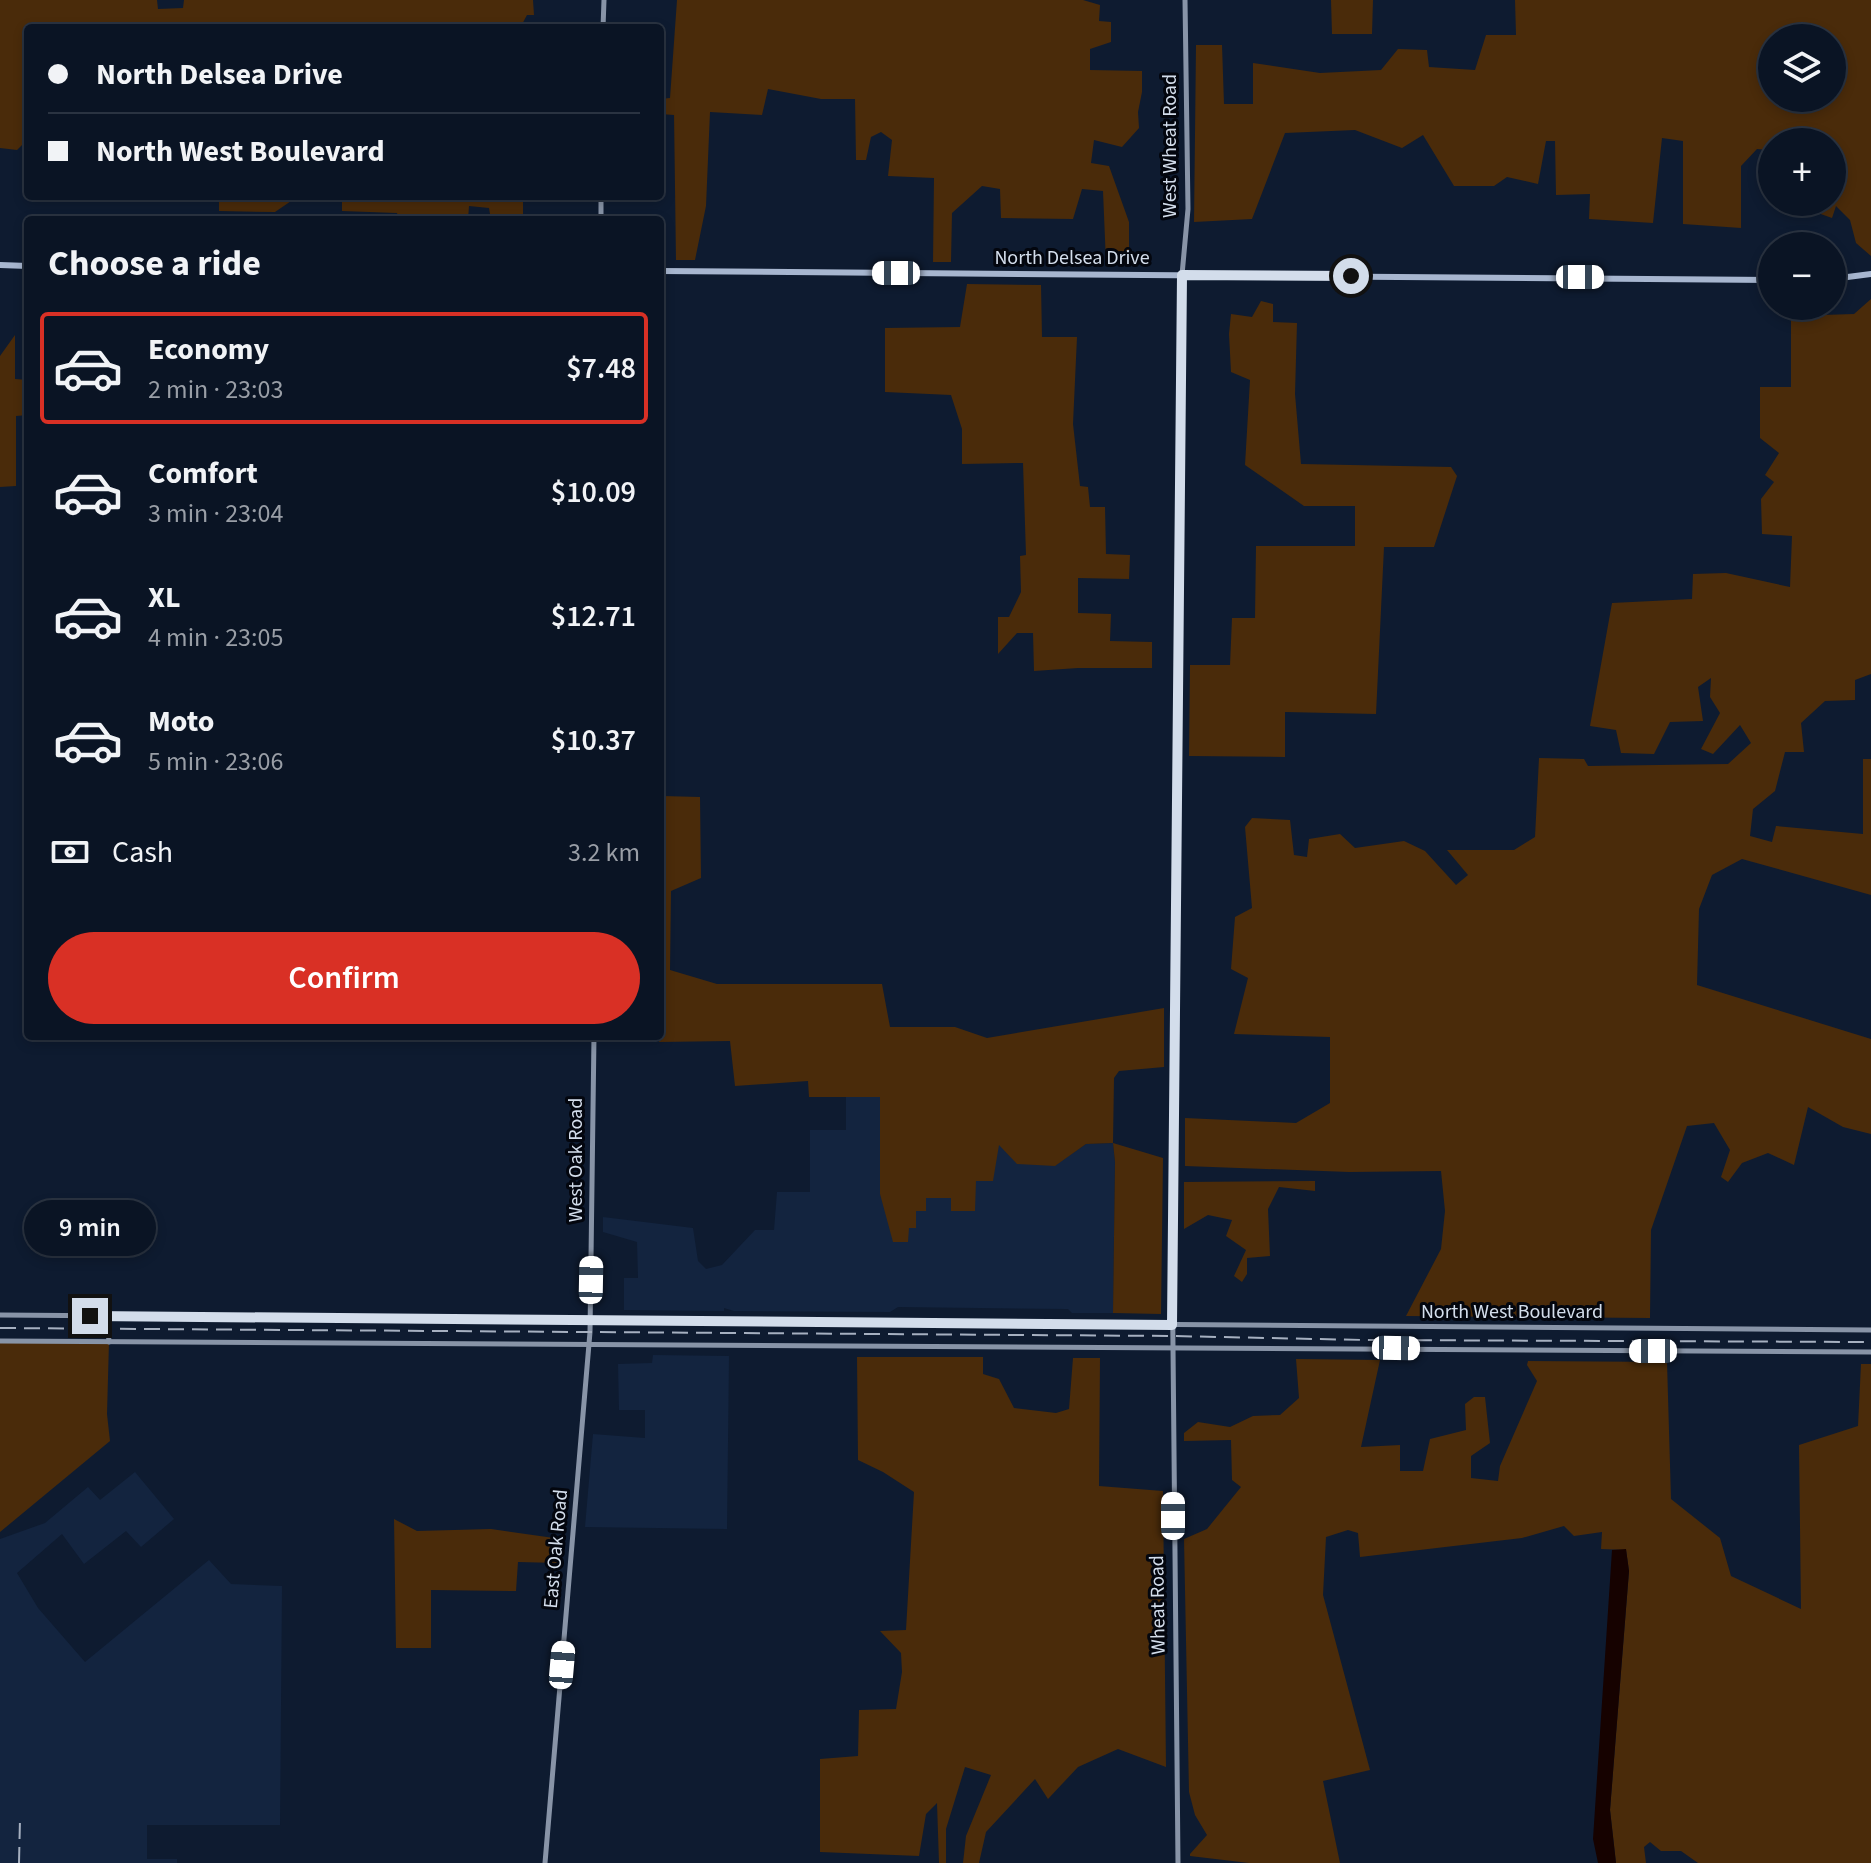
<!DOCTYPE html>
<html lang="en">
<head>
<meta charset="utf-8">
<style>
  body { margin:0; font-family:"Source Sans 3",sans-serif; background:#131d2c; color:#f1f3f6; height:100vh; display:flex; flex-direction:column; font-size:30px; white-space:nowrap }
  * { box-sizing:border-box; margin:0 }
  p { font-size:26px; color:#999ea6 }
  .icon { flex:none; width:44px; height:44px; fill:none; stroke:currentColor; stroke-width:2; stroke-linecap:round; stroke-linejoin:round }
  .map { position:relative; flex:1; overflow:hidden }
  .panel { position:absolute; left:24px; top:216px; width:640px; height:824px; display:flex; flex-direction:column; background:#0a1424; border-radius:8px; box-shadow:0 4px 12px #0003,0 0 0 2px #2a3341 }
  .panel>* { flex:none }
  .guide { position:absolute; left:24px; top:24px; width:640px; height:176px; border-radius:8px; box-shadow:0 4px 12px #0003,0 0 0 2px #2a3341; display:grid; align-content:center; height:176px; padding:0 24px; background:#0a1424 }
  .buttons { position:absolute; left:1758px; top:24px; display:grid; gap:16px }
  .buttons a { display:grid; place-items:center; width:88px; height:88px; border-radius:50%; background:#0a1424; box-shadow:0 4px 12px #0003,0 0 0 2px #2a3341; font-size:40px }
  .end { position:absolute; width:36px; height:36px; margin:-18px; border:10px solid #d3ddeb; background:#111; box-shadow:0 0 0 4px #111 }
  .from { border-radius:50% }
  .bubble { position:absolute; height:56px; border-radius:28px; background:#0a1424; box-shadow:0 4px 12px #0003,0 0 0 2px #2a3341; font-size:26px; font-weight:600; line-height:56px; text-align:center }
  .car { position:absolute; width:24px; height:48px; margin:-24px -12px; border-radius:10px; box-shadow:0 0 6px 2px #0007; background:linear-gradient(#fff 24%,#345 0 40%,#fff 0 76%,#345 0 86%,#fff 0) }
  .guide b { display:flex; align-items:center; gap:28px; height:76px; font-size:30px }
  .guide b+b { border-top:2px solid #2a3341 }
  .guide i { width:20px; height:20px; background:#f1f3f6 }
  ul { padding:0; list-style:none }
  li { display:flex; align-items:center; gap:24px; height:112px; margin:0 16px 12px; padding:0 8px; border:4px solid transparent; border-radius:8px }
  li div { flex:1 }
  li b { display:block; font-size:30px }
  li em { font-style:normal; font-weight:600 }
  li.selected { border-color:#d93025 }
  li>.icon { width:72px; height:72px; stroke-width:1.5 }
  h2 { padding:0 24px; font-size:36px; line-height:96px }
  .pay { display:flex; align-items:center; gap:20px; height:88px; padding:0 24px; font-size:30px }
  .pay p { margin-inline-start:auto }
  .primary-button { display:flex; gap:16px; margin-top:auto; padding:16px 24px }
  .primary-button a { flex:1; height:92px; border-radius:48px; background:#d93025; color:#fff; font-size:32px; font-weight:600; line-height:92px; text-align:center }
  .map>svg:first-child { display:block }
  .built { fill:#13243f }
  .green { fill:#4a2b0a; fill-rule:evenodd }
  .water { fill:#160200 }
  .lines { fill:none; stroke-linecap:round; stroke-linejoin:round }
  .secondary { stroke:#8894a7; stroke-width:5 }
  .primary { stroke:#a7b6cf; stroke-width:6 }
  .rail { stroke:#a6b0c0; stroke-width:2; stroke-dasharray:16 8; stroke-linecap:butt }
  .route { stroke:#d3ddeb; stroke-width:10 }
  .labels { text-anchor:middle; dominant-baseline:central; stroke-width:6; stroke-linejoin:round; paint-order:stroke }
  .street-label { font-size:20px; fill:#d3ddeb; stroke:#03060e }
</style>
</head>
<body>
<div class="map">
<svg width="1871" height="1863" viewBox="0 0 1871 1863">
  <rect width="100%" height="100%" fill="#0e1b30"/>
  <g class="built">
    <path d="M846,1097H880V1194L908,1228H915L916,1211L926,1198H951L976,1181L998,1144L1054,1166L1086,1144L1113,1143L1115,1162L1113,1313H1072L1068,1309L898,1307L890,1312L734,1311L724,1308V1311L624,1310V1278H638L637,1242L603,1232V1217L693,1228L698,1261L706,1269L722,1265L755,1230H774L777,1192H810V1130H846Z"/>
    <path d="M653,1355L729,1356L727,1529L585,1527L593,1434L645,1438V1410H619L618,1364L652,1363Z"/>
    <path d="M135,1472L174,1519L141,1547L126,1531L84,1564L62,1534L17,1573L38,1608L85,1662L209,1560L231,1584L282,1586L280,1825H147V1859H177V1863H0V1539L45,1523L88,1487L100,1500Z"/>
  </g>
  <g class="green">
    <path d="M0,0H157L158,9L183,8L184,0H533L534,15H527L520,28H28V139L17,150L0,148Z"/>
    <path d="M677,0H1083L1100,5L1099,21L1111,22V42L1090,49V70L1142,71V92L1138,112L1139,128L1122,147L1094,140L1091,163L1109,166L1129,222V264L1106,263L1103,191L1082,189L1073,219L1001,218L1000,189L982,186L952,213L951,262H933L934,178L888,176L892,140L881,132L871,137L866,160H856L855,99H821L768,89L762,115L710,112L706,206L695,260H676L674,115L660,114V99L670,98Z"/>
    <path d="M1331,0H1373L1372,34H1332Z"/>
    <path d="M1515,0H1871V256L1856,243L1850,220L1836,206L1832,218L1787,202H1832V142H1772V157L1768,150L1757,149L1741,166V228L1683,224V141L1662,138L1653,223L1589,219L1590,194L1556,195L1555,141H1546L1538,184L1507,177L1494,186H1454L1423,135L1402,148L1355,130L1285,133L1252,219L1194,222L1196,45H1222L1224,104H1253V63L1320,73L1381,70L1398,49L1427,50L1429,67L1475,70L1486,35H1516ZM1772,38H1832V98H1772Z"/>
    <path d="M219,196H295L297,197L275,212L219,211Z"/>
    <path d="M342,196H523V217L512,220H491L489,208L469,206L468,220L426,217L423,220H399L397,213L342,211Z"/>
    <path d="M967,284L1041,285L1042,337H1077L1073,424L1080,486L1088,487L1090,507H1105L1106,554L1130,555L1129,579L1078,578V613L1111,614L1110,641L1152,642V668H1078L1034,671L1033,633H1017L998,654V617H1009L1021,592L1020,556L1026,555L1023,463L962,464V429L951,395L885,392V328L960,327Z"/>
    <path d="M1871,299V674L1855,680V700L1825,701L1801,723L1804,752H1785L1775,791L1753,809L1750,836L1772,842L1776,826L1863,834V759H1871V895L1742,859L1712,875L1699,909L1697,985L1871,1039V1134L1843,1127L1808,1107L1794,1165L1768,1153L1742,1163L1728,1182L1721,1177L1730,1150L1714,1123L1687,1126L1651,1230L1650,1318L1406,1316L1441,1249L1445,1211L1441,1171L1349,1172L1185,1166V1118L1296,1123L1330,1103V1037L1234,1034L1248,978L1231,969L1235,917L1252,908L1245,827L1252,818L1290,820L1294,855L1307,857L1309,839L1340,834L1355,848L1404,841L1425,851L1456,885L1468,875L1447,850H1514L1535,837L1539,758L1584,759L1588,766L1728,764L1751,743L1740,725L1713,754L1701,749L1720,713L1710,697L1711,678L1698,687L1703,721L1670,722L1654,754L1621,753L1616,730L1590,726L1612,603L1692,599L1693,574L1726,573L1790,587L1792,536L1762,534L1761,499L1774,482L1765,475L1779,453L1760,438V387H1791V316L1854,314Z"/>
    <path d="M1261,301L1273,304V322L1297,323L1295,394L1301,464L1451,467L1457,476L1434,547H1384L1376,714L1285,712V757L1189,756L1190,665H1230L1232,618H1255L1256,546H1355V506H1304L1245,465L1250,380L1231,372L1229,334L1231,314L1252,317Z"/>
    <path d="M15,335V379L28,380V415L16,416V486L0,487V356Z"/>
    <path d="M662,796L700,797L701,878L671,891L670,970L717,984H882L890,1027H955L987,1038L1164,1008V1067L1119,1071L1114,1078L1113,1143L1163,1158L1161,1314L1113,1313L1115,1162L1113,1143L1086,1144L1055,1166L1017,1164L999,1145L993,1181H976L975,1211H951V1198H926V1211H916V1228H909L908,1242H893L880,1194V1097H809L808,1081L735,1086L730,1041L659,1042L660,807L662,806Z"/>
    <path d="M1315,1181V1191L1279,1187L1268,1209L1270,1256L1247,1258V1274L1242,1282L1234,1276L1246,1250L1226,1236L1232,1220L1208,1215L1184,1229V1182Z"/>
    <path d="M0,1341L109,1342L107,1414L110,1441L0,1532Z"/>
    <path d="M857,1357H983V1374L999,1379L1014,1408L1056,1413L1069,1409L1073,1358H1100L1099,1486L1163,1491L1166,1767L1118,1749L1078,1767L1048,1799L1035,1779L986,1832L979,1863H963L966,1836L991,1775L965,1767L946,1829V1863H939L937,1803L926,1814L919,1856L820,1852V1759L858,1756L859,1710L896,1709L902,1672L901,1653L880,1631L906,1630L914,1492L883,1472L858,1460Z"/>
    <path d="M1296,1359L1380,1360L1361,1447L1400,1445V1471H1423L1430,1439L1466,1430L1465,1404L1474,1397H1485L1490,1443L1471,1456V1478L1498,1481L1500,1466L1537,1381L1527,1365L1528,1361L1667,1362L1671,1499L1720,1538L1731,1576L1801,1609L1799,1445L1858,1426L1861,1364H1871V1863H1698L1681,1851H1661L1650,1842L1644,1847L1646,1863H1616L1610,1810L1629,1571L1626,1550L1601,1549L1602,1532L1574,1536L1564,1526L1522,1538L1360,1557L1358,1533L1348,1530L1326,1537L1323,1595L1370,1770L1323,1781L1340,1863H1249L1190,1856V1854L1207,1835L1195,1815L1189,1792L1184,1539L1207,1529L1241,1487L1232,1480L1231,1440L1184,1441V1433L1198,1422L1230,1427L1253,1416L1280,1415L1299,1398Z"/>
    <path d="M394,1519L417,1531L491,1529L561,1539L559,1563L518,1562L516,1591L431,1590V1648H396Z"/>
  </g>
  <path class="water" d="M1626,1549L1629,1571L1610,1810L1616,1863H1598L1593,1839L1612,1550Z"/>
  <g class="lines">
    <g class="secondary">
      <path d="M603,28L604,0"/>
      <path d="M601,220V196"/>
      <path d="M0,1315L1871,1330"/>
      <path d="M107,1316L109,1342"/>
      <path d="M0,1341L1871,1352"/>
      <path d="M545,1863L590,1332L594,1036"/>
      <path d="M1178,1863L1172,1244L1182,275L1188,209L1185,0"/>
    </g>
    <g class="primary">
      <path d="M0,265L28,266"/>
      <path d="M660,271L1772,280"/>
      <path d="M1832,279L1871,274"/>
    </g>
    <g class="rail">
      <path d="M0,1328L1172,1336L1366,1340L1871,1342"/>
      <path d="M19,1863L20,1819"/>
    </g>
  </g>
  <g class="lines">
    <path class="route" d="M90,1316L1172,1325L1182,275L1351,276"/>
  </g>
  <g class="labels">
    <g class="street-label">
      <text transform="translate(1170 146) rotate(-90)">West Wheat Road</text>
      <text x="1072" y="258">North Delsea Drive</text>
      <text transform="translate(576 1160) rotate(-90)">West Oak Road</text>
      <text x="1512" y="1312">North West Boulevard</text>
      <text transform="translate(556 1549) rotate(-85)">East Oak Road</text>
      <text transform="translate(1158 1605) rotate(-91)">Wheat Road</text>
    </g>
  </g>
</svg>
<div class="buttons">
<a><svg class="icon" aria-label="layers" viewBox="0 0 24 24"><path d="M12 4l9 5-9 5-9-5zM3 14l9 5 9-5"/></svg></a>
<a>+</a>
<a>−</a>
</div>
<i class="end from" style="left:1351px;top:276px"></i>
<i class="end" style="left:90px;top:1316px"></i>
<div class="bubble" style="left:24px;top:1200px;width:132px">9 min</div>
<i class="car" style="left:896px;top:273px;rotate:270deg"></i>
<i class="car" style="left:1580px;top:277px;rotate:90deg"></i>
<i class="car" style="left:591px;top:1280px;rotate:1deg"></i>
<i class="car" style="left:1396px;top:1348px;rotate:91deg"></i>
<i class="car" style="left:1653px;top:1351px;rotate:270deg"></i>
<i class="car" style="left:1173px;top:1516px;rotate:0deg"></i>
<i class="car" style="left:562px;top:1665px;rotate:5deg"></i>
<div class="guide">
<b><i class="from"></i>North Delsea Drive</b>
<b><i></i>North West Boulevard</b>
</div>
<section class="panel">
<h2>Choose a ride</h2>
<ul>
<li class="selected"><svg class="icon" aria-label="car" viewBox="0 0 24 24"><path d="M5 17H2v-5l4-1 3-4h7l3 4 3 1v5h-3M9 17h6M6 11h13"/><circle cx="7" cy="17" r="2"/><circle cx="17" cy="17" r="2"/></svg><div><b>Economy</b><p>2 min · 23:03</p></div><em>$7.48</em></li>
<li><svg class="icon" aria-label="car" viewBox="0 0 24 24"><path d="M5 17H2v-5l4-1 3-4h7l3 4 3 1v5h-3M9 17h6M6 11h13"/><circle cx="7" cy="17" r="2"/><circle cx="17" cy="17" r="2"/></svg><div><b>Comfort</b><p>3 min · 23:04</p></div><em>$10.09</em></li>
<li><svg class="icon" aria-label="car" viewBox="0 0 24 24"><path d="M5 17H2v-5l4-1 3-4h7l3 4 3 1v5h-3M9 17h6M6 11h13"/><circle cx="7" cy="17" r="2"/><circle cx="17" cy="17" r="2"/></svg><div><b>XL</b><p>4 min · 23:05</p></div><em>$12.71</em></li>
<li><svg class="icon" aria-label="car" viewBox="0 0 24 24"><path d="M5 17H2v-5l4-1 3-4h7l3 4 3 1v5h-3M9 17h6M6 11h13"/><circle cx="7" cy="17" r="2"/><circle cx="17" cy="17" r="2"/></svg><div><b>Moto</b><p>5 min · 23:06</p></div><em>$10.37</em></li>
</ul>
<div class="pay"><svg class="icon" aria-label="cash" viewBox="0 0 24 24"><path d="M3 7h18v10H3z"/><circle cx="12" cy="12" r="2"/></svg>Cash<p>3.2 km</p></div>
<div class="primary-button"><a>Confirm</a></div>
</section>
</div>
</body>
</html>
